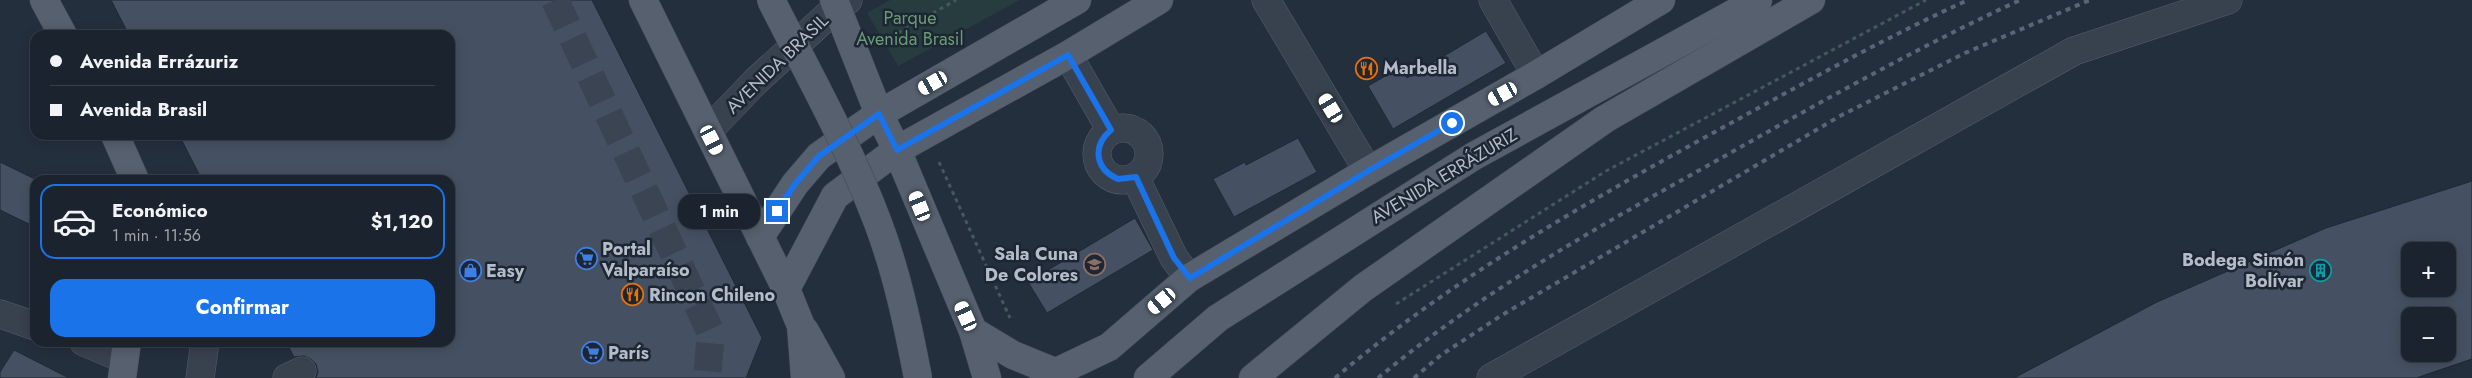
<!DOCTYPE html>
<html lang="es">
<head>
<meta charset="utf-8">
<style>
  body { margin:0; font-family:Jost,sans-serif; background:#282f3a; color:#f1f3f6; height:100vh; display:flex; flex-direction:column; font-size:19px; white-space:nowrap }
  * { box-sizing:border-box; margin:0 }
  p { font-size:16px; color:#a0a4aa }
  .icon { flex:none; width:28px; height:28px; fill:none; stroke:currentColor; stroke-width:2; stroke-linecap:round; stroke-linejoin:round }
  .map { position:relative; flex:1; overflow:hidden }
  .drawer { position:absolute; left:30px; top:175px; width:425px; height:172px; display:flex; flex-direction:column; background:#1b232e; border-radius:15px; box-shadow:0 2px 12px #0003,0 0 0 1px #39404a }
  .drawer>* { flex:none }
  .guide { position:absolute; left:30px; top:30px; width:425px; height:110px; border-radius:15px; box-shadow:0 2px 12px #0003,0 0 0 1px #39404a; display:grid; align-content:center; height:110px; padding:0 20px; background:#1b232e }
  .buttons { position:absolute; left:2401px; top:242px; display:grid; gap:10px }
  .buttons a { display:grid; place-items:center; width:55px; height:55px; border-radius:10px; background:#1b232e; box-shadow:0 2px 12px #0003,0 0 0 1px #39404a; font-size:25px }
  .end { position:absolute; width:22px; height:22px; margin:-11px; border:6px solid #1a73e8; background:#fff; box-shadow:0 0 0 2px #fff }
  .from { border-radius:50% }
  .bubble { position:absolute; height:35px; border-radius:15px; background:#1b232e; box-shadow:0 2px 12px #0003,0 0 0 1px #39404a; font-size:16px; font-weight:700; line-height:35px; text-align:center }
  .car { position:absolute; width:15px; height:30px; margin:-15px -8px; border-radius:6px; box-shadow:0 0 4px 1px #0007; background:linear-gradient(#fff 24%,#345 0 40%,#fff 0 76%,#345 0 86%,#fff 0) }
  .guide b { display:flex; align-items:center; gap:18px; height:48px; font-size:19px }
  .guide b+b { border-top:1px solid #39404a }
  .guide i { width:12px; height:12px; background:#f1f3f6 }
  ul { padding:9px 0 0; list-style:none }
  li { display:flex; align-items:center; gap:15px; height:75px; margin:0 10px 8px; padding:0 10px; border:2px solid transparent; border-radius:15px }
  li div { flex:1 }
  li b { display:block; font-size:19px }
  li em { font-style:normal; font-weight:700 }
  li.active { border-color:#1a73e8 }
  li>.icon { width:45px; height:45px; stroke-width:1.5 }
  .action { display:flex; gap:10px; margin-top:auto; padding:10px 20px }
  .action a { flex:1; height:58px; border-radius:15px; background:#1a73e8; color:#fff; font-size:20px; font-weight:700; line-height:58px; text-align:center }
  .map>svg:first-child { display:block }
  .green { fill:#263c3f }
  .building { fill:#455162; stroke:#1f2835; fill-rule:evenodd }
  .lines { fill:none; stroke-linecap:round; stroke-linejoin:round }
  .minor-tunnel { stroke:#3a4453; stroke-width:28; stroke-dasharray:28 14; stroke-linecap:butt }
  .minor-casing { stroke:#565f6c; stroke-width:29 }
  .major-casing { stroke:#414a57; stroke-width:29 }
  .path { stroke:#44595c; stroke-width:3; stroke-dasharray:4 4; stroke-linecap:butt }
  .minor { stroke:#38414e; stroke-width:28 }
  .major { stroke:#56606e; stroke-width:28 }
  .rail { stroke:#5a6575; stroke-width:4; stroke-dasharray:5 5; stroke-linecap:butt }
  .major-bridge-casing { stroke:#414a57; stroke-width:29; stroke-linecap:butt }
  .major-bridge { stroke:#56606e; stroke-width:28 }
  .route { stroke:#1a73e8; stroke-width:6 }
  .labels { text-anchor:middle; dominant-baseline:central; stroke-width:5; stroke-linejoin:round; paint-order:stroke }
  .park-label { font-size:18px; fill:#6b9a76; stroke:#1d2633 }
  .street-label { font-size:18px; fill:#b4bcc9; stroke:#1d2633 }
  .poi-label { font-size:18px; font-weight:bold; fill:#b4bcc9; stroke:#1d2633; text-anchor:start }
</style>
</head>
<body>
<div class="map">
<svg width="2472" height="378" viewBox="0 0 2472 378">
  <rect width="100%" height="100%" fill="#242f3e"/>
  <path class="green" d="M890,0H1020L898,66L867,13Z"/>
  <g class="building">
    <path d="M111,0H592L762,338L746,378H316L318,372L316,364L311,359L304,356L294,357L286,342H450V180H202L179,135H450V35H129Z"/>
    <path d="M1486,31L1506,63L1393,129L1368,86L1401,67L1407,78Z"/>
    <path d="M1298,138L1317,172L1234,217L1213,179L1245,162L1246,165Z"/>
    <path d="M0,162L35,179V227L0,210Z"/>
    <path d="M2472,181V359L2416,378H2014L2157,302L2326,228ZM2410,251H2448V289H2410ZM2410,316H2448V354H2410Z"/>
    <path d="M1135,218L1153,250L1047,313L1028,282Z"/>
    <path d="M14,350L69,378H0V372Z"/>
  </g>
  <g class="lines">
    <path class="minor-tunnel" d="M555,0L711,333L707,378"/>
    <defs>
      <g id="minor">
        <path d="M1266,0L1368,171"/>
        <path d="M1493,0L1536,75"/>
        <path d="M1068,55L1111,130"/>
        <circle cx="1123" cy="154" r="26"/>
        <path d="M708,131L756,81L837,7L848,0"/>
        <path d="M1135,177L1174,258L1189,278"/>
        <path d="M0,314L35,326"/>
        <path d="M84,342L124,359"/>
        <path d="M200,378L205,342"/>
        <path d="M287,378L302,371"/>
        <path d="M1491,378L2074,51L2228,0"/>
      </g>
      <g id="major">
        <path d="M44,0L63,35"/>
        <path d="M643,0L786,289L801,326L805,378"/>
        <path d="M834,0L879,114L897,150L973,331L987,378"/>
        <path d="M115,135L135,180"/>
        <path d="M760,237L795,184L819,156L879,114L1077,0"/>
        <path d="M786,289L835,196L897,150L1068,55L1159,0"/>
        <path d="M805,331L831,378"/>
        <path d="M973,331L1013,355L1057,373"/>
        <path d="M122,378L127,342"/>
        <path d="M1044,378L1109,347L1189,278L1368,171L1536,75L1661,0"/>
        <path d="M1148,378L1218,318L1474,156L1758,0"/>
        <path d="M1253,378L1363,288L1605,119L1811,0"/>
      </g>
    </defs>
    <use href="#minor" class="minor-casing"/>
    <use href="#major" class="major-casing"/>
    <g class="path">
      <path d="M891,37L956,0"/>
      <path d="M939,162L1010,318"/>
      <path d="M1396,304L1606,171L1926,0"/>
    </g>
    <use href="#minor" class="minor"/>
    <use href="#major" class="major"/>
    <g class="rail">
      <path d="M1335,378C1451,280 1578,207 1711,134C1795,88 1880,40 1968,0"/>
      <path d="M1378,378C1479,294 1592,230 1707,166C1810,108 1912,50 2020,0"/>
      <path d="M1414,378L1441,355L1502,315L1840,116L1965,53L2090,0"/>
    </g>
    <defs>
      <path id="major-bridge" d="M771,0C808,73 849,146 878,223C897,273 908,326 918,378"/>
    </defs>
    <use href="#major-bridge" class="major-bridge-casing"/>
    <use href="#major-bridge" class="major-bridge"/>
  </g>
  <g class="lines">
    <path class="route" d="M777,211L795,184L819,156L879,114L897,150L1068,55L1111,130C1092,146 1095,169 1118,179L1136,177L1174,258L1190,278L1368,171L1452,123"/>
  </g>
  <defs>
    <symbol id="restaurant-ring" viewBox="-11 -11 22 22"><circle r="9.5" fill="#1d2633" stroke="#e8710a" stroke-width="1.5"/><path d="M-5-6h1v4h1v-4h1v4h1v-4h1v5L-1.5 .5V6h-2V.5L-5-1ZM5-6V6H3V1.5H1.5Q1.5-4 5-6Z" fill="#e8710a"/></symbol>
    <symbol id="supermarket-ring" viewBox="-11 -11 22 22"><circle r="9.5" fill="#1d2633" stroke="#3f7fe0" stroke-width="1.5"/><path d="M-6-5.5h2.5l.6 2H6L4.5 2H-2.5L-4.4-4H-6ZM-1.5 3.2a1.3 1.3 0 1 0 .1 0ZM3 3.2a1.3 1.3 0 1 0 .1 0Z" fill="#3f7fe0"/></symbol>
    <symbol id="school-ring" viewBox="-11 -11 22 22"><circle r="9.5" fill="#1d2633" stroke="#8d6e63" stroke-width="1.5"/><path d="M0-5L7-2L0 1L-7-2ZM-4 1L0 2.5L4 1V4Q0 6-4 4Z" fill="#8d6e63"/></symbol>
    <symbol id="building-ring" viewBox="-11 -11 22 22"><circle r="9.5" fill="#1d2633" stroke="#0f9aa8" stroke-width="1.5"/><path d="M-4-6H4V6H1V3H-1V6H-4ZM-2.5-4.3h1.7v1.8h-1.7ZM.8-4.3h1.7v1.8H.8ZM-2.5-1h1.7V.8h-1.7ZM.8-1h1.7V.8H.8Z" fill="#0f9aa8"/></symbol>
    <symbol id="shop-ring" viewBox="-11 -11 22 22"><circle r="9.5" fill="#1d2633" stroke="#3f7fe0" stroke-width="1.5"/><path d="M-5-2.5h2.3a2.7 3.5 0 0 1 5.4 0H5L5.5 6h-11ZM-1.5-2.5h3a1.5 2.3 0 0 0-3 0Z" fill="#3f7fe0"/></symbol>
  </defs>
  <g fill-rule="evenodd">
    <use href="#restaurant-ring" x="1354" y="56" width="25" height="25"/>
    <use href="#supermarket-ring" x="574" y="246" width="25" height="25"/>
    <use href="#school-ring" x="1082" y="252" width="25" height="25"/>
    <use href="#building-ring" x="2308" y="258" width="25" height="25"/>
    <use href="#shop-ring" x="458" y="258" width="25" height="25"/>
    <use href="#restaurant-ring" x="620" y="282" width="25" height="25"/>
    <use href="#supermarket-ring" x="580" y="340" width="25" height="25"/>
  </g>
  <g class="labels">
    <g class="park-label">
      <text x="910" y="18">Parque<tspan x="910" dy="21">Avenida Brasil</tspan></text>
    </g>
    <g class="street-label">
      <text transform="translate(777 64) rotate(-44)">AVENIDA BRASIL</text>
      <text transform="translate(1444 176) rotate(-31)">AVENIDA ERRÁZURIZ</text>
    </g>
    <g class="poi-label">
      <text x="1383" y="68">Marbella</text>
      <text x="602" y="249">Portal<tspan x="602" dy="21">Valparaíso</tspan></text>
      <text x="1078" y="254" text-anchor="end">Sala Cuna<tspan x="1078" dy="21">De Colores</tspan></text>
      <text x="2304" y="260" text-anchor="end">Bodega Simón<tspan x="2304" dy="21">Bolívar</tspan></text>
      <text x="486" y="271">Easy</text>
      <text x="649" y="295">Rincon Chileno</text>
      <text x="608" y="353">París</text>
    </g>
  </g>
</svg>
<div class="buttons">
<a>+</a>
<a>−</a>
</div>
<i class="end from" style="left:1452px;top:123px"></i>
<i class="end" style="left:777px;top:211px"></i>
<div class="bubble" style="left:678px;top:194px;width:82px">1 min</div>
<i class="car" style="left:933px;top:83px;rotate:240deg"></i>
<i class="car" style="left:1503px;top:94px;rotate:241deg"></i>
<i class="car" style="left:1331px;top:108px;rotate:329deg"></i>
<i class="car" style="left:712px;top:140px;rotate:153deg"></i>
<i class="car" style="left:920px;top:206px;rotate:338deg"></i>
<i class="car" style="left:1162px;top:301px;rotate:230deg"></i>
<i class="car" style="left:966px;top:316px;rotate:336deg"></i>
<div class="guide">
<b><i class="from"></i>Avenida Errázuriz</b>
<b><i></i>Avenida Brasil</b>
</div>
<section class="drawer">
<ul>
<li class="active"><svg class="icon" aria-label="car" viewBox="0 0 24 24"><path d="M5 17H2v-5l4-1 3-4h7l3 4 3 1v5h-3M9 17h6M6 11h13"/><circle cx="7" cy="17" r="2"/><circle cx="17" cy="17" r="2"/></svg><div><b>Económico</b><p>1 min · 11:56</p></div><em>$1,120</em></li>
</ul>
<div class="action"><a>Confirmar</a></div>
</section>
</div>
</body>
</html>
